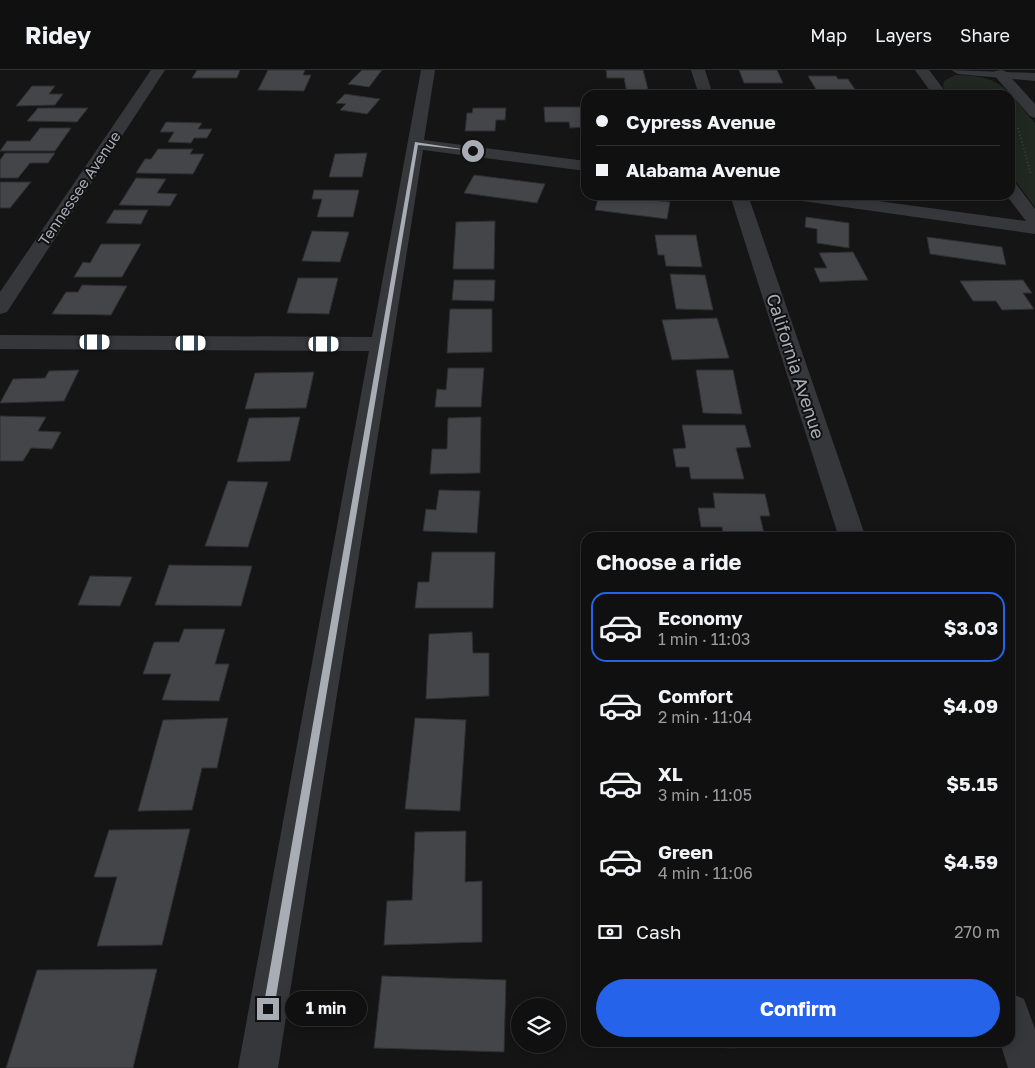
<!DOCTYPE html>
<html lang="en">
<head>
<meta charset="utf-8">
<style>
  body { margin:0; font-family:"Golos Text",sans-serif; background:#1e1e1e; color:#f1f3f6; height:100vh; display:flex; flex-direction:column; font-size:19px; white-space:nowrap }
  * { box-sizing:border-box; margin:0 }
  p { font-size:16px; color:#9c9d9f }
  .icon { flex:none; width:28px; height:28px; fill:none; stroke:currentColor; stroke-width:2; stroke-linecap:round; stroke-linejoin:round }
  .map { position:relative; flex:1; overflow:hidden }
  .sheet { position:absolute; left:581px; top:462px; width:434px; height:515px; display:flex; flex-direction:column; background:#101010; border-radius:15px; box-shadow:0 2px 12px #0003,0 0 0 1px #303030 }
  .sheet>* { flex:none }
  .hud { position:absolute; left:581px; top:20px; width:434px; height:110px; border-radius:15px; box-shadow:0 2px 12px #0003,0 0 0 1px #303030; display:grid; align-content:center; height:110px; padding:0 15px; background:#101010 }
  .controls { position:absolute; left:511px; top:928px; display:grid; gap:10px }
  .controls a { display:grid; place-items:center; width:55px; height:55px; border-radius:50%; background:#101010; box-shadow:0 2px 12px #0003,0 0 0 1px #303030; font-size:25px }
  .end { position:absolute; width:22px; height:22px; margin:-11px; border:6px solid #a8adb5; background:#111; box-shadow:0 0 0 2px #111 }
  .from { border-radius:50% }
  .bubble { position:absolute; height:35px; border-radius:18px; background:#101010; box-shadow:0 2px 12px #0003,0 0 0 1px #303030; font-size:16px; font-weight:700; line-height:35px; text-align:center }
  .car { position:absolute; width:15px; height:30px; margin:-15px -8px; border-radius:6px; box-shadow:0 0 4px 1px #0007; background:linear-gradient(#fff 24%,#345 0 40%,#fff 0 76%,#345 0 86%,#fff 0) }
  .hud b { display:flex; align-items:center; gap:18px; height:48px; font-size:19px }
  .hud b+b { border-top:1px solid #303030 }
  .hud i { width:12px; height:12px; background:#f1f3f6 }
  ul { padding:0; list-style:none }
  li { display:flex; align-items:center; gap:15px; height:70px; margin:0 10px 8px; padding:0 5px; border:2px solid transparent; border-radius:15px }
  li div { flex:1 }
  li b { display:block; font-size:19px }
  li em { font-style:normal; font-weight:700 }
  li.active { border-color:#2563eb }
  li>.icon { width:45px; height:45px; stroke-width:1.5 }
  h2 { padding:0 15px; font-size:22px; line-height:60px }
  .pay { display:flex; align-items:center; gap:12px; height:55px; padding:0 15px; font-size:19px }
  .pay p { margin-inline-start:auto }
  .cta { display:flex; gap:10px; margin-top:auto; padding:10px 15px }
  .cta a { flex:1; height:58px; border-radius:30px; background:#2563eb; color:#fff; font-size:20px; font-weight:700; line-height:58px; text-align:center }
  header { display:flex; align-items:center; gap:30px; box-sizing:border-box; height:70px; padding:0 25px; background:#101010; border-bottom:1px solid #303030 }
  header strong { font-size:24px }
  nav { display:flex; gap:28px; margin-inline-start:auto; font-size:18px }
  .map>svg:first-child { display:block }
  .green { fill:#212822 }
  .building { fill:#444549; stroke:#2f2f32 }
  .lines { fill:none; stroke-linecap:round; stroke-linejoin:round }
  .path { stroke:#3c3e42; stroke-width:2; stroke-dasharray:1 2.5; stroke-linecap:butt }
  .minor { fill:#36373b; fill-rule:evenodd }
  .tertiary { fill:#36373b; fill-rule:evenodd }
  .route { fill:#a8adb5 }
  .labels { text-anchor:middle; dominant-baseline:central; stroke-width:4; stroke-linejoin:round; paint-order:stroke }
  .far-street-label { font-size:15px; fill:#a8adb5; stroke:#101011 }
  .street-label { font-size:18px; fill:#a8adb5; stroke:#101011 }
</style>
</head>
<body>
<header>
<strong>Ridey</strong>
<nav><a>Map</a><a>Layers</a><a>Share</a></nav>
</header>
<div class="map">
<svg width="1035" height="998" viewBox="0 0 1035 998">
  <rect width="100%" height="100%" fill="#151516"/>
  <path class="green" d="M955,5C1002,5 1006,19 1035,53V137L1010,104V25H950L943,17L944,11Z"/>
  <g class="building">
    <path d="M197,0H240L237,8H192Z"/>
    <path d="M268,0H305L303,5H311L304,21L258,20Z"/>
    <path d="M362,0H382L369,17L348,14Z"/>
    <path d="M606,0H643L649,23H627L624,8H607Z"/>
    <path d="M739,0H777L783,13H744Z"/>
    <path d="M808,6H836L838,9H848L856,21H817Z"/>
    <path d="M32,16H55L49,24H63L55,35L16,36Z"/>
    <path d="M345,24L380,29L367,44L340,40L346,34L336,33Z"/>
    <path d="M544,37H586V57L570,58L569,52H545Z"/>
    <path d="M38,38H88L77,52L27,51Z"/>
    <path d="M473,38H506L505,50H496L495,61H465L467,43H472Z"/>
    <path d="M166,52L202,53L198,59H212L207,68H194L191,73L168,72L174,62H160Z"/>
    <path d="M40,58H71L55,81H0L7,71H30Z"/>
    <path d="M158,79H193L190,84H204L193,104L136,103L145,89H151Z"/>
    <path d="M5,83H55L48,93H30L18,108H0V90Z"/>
    <path d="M367,83L362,107H329L335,84Z"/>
    <path d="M474,105L545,114L537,133L464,123Z"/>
    <path d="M136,108L166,109L157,123L177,124L170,136L119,135Z"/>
    <path d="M0,112H31L10,138H0Z"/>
    <path d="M314,120H359L353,147H317L322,129H312Z"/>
    <path d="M599,125L670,132L667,149L595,140Z"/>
    <path d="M114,140H148L141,154L106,153Z"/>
    <path d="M806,147L849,153V178L817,173V159L805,157Z"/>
    <path d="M495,151L494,199H453L456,152Z"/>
    <path d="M312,161L349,162L340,192L302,191Z"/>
    <path d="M655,165H696L702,197L666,196L664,185H658Z"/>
    <path d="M927,167L1002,177L1006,195L930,184Z"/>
    <path d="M101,174H141L122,207H74L83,192L90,193Z"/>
    <path d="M853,182L868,210L820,212L814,198H827L819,183Z"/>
    <path d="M670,204L705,205L713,240L676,239Z"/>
    <path d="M298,208H338L329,244L287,243Z"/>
    <path d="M454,210H495L494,231L452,230Z"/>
    <path d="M1023,210L1032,223H1023L1034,239L1002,240L996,231H973L960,211Z"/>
    <path d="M82,215L127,216L111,245L52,244L66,222H78Z"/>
    <path d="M450,239H492V282L447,283Z"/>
    <path d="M717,248L729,288L672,290L662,250Z"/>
    <path d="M448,298H484L481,337H435L437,319L446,320Z"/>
    <path d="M79,300L64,331L0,333L13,309L45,308L49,301Z"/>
    <path d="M696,300H733L742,344L703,343Z"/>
    <path d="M314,302L306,338L245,339L255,303Z"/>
    <path d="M0,346L46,347L38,361L61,362L52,379L31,378L23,391H0Z"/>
    <path d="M300,347L290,391L237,392L249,348Z"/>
    <path d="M481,347L480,403L430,404L432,379H447L448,348Z"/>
    <path d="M682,355H745L751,377L736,378L744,409H691L689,397H676L673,379L686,378Z"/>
    <path d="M228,411L268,412L248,477L205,476Z"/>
    <path d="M439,420L480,421L477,463L423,461L426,439L436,440Z"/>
    <path d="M713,423L765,424L770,446H760L765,468H724L722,457H701L698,438H715Z"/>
    <path d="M432,482H495L493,538H415L418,512H429Z"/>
    <path d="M169,495L252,496L241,536L155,535Z"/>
    <path d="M90,506L132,507L120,536L78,535Z"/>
    <path d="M184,559H225L215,594H229L219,631L162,630L171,604H143L154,572H179Z"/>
    <path d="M472,562L473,583H489V626L426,629L429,564Z"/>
    <path d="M228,648L217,698H202L192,740L138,741L163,650Z"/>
    <path d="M415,648L466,650L460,741L405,739Z"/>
    <path d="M190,759L162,875L97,876L117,807H94L109,760Z"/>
    <path d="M466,761L465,812L482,811V872L384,875L387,831L412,830L415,762Z"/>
    <path d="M157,899L133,998H6L37,900Z"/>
    <path d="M382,906L506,910L504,982L374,978Z"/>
    <path d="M683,972H735V978L683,976Z"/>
  </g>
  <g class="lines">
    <path class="path" d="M1018,58L1031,105"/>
    <g class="minor">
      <path d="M151,0H165L7,242L0,244V222Z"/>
      <path d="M421,0H435L424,70L586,91V101L423,80L278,998H238L369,281L0,279V265L372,267Z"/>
      <path d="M691,0H705L713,25H699Z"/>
      <path d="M915,0H929L948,25H933Z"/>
      <path d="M1001,0L1005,1L1035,34V48L1030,46L993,4L995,1Z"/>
      <path d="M1010,113L1016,114L1035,139V164L795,130L789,129L786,125H834L1026,151L1006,125H1010Z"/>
      <path d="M730,125H748L866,468H839Z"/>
      <path d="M1010,923L1024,929L1035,959V998H1008L1000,972H1010Z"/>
    </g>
    <path class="tertiary" d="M951,0L1035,3V11L958,4Z"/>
  </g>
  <path class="route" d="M415,72L475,81L418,75L274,939L268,945L263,939Z"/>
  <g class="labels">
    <g class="far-street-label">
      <text transform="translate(79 118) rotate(-56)">Tennessee Avenue</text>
    </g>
    <g class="street-label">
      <text transform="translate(796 296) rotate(72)">California Avenue</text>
    </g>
  </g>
</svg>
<div class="controls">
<a><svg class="icon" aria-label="layers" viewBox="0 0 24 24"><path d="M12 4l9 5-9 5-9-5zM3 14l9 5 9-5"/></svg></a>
</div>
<i class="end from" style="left:473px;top:81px"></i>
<i class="end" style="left:268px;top:939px"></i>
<div class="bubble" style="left:285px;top:921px;width:82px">1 min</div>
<i class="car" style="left:95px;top:272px;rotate:90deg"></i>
<i class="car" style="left:191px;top:273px;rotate:90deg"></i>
<i class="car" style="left:324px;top:274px;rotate:90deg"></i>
<div class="hud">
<b><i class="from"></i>Cypress Avenue</b>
<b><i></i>Alabama Avenue</b>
</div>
<section class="sheet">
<h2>Choose a ride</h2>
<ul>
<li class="active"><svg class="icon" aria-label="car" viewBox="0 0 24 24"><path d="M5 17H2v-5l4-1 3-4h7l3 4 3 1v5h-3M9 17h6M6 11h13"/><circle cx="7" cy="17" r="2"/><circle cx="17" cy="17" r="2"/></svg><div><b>Economy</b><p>1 min · 11:03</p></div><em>$3.03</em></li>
<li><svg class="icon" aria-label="car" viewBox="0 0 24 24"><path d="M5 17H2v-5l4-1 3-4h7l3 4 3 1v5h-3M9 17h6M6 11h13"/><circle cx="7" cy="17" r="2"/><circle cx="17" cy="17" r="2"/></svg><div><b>Comfort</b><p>2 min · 11:04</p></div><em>$4.09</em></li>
<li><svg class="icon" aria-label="car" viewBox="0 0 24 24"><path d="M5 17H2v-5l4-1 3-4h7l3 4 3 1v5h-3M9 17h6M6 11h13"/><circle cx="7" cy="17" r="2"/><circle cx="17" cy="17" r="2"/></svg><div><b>XL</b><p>3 min · 11:05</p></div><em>$5.15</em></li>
<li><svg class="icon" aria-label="car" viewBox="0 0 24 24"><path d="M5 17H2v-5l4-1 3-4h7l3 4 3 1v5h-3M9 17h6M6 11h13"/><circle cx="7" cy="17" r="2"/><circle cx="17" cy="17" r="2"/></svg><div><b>Green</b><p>4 min · 11:06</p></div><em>$4.59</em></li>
</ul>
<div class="pay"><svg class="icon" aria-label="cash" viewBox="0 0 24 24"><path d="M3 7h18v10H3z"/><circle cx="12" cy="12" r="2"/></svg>Cash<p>270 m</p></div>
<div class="cta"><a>Confirm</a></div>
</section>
</div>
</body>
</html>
